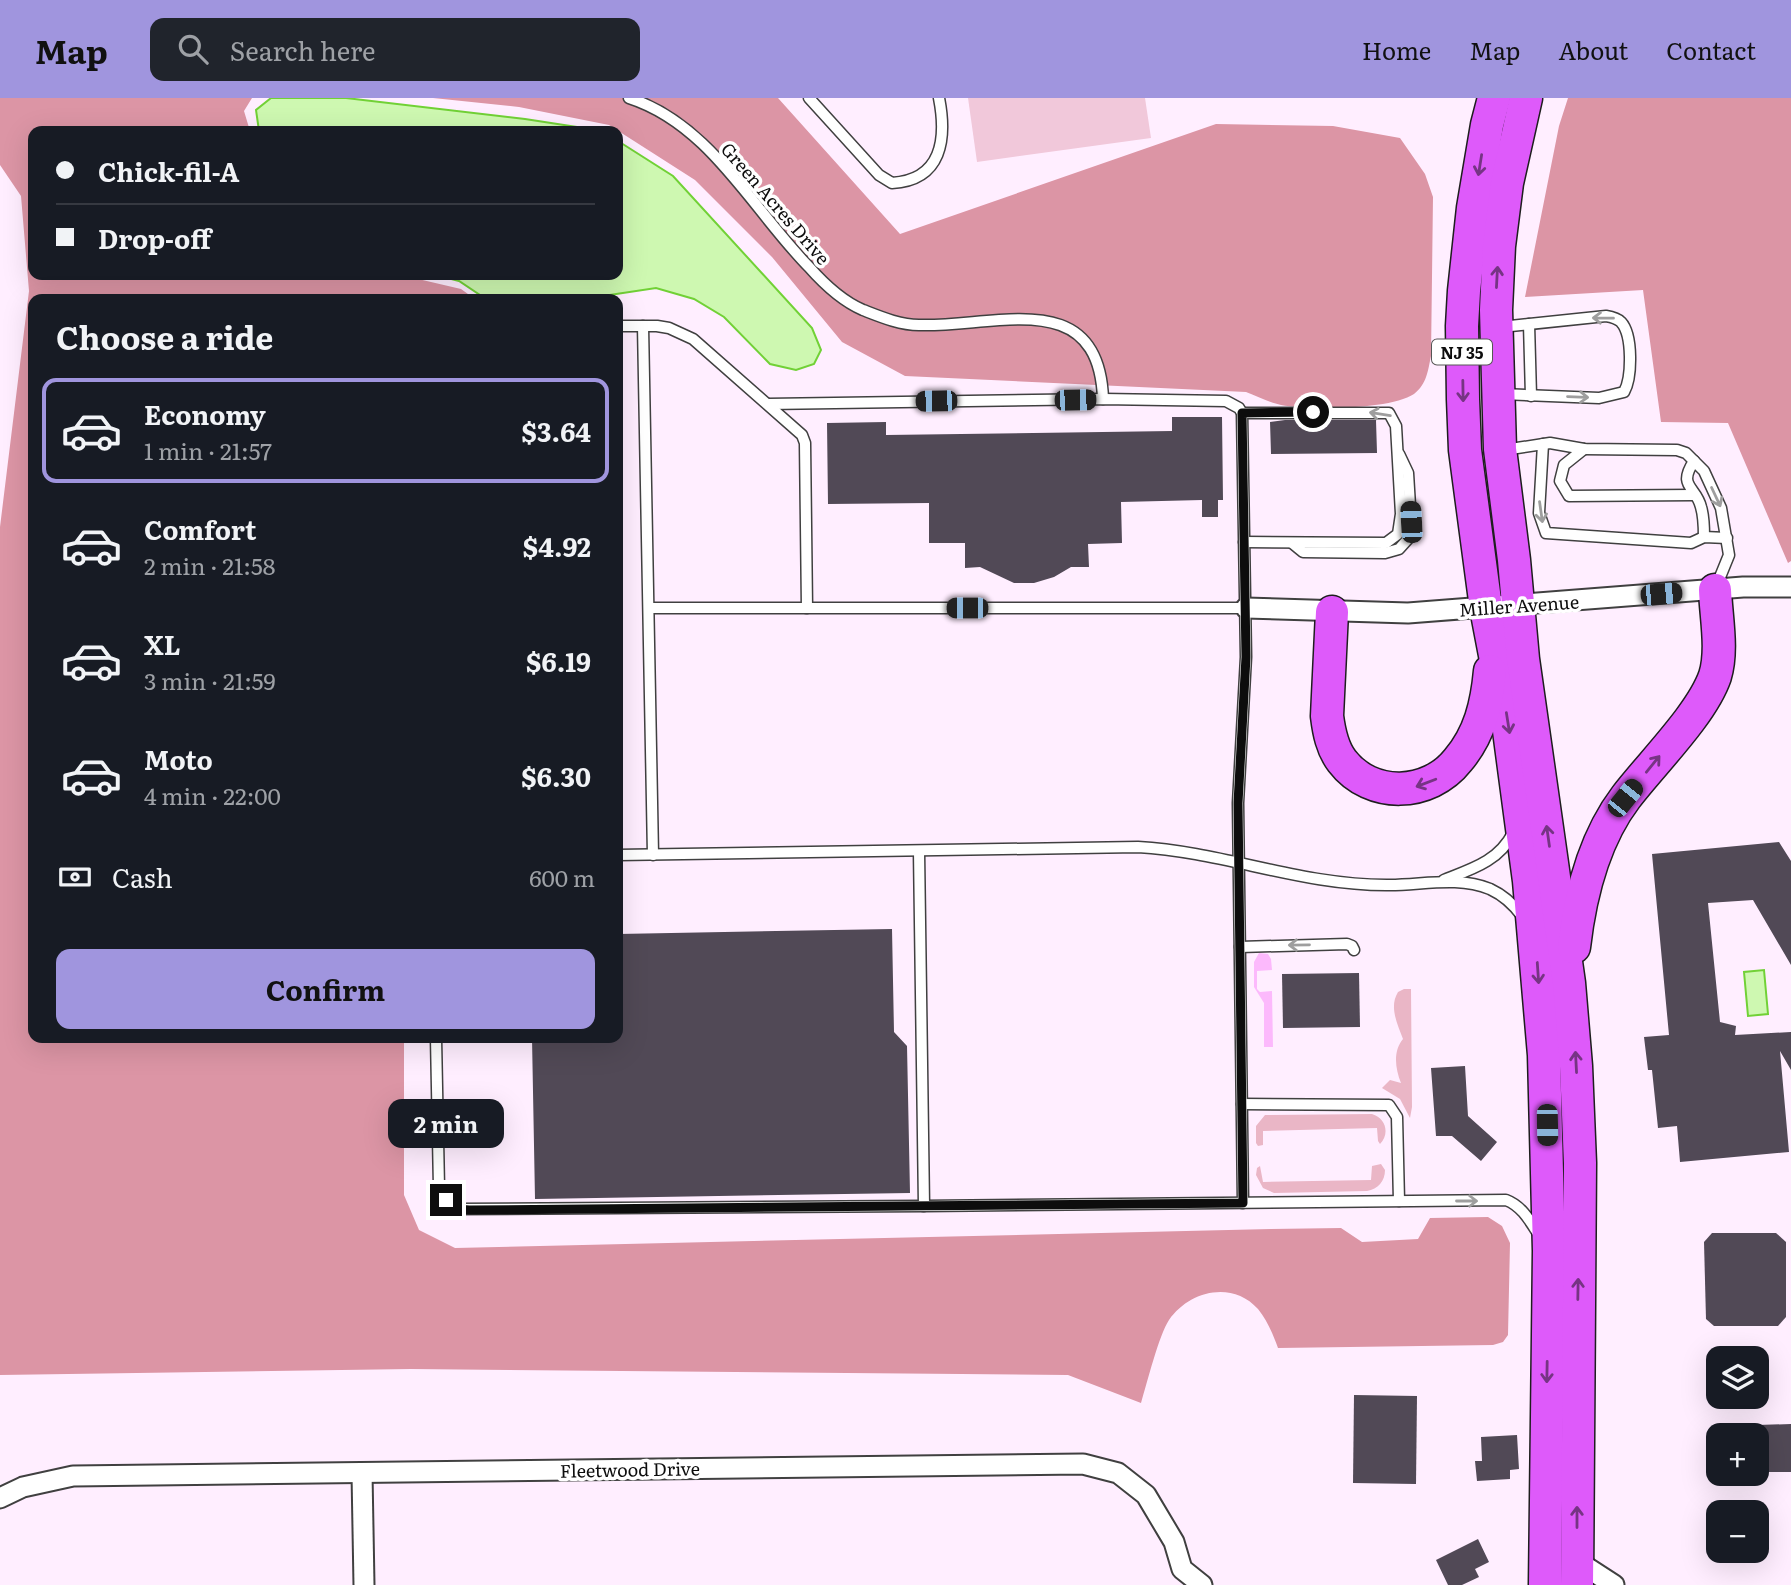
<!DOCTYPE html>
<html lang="en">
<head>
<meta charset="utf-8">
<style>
  body { margin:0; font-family:Literata,serif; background:#20242c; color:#f1f3f6; height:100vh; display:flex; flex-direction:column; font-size:26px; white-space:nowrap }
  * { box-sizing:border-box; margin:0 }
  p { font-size:23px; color:#9ea1a6 }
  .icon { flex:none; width:38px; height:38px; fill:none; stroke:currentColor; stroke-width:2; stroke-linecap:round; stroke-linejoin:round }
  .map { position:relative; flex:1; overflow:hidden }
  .drawer { position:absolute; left:28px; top:196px; width:595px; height:749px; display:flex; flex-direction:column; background:#171b24; border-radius:14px; box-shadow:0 7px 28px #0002 }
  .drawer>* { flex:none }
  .top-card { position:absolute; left:28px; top:28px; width:595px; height:154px; border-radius:14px; box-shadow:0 7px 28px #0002; display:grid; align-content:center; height:154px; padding:0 28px; background:#171b24 }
  .buttons { position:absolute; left:1706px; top:1248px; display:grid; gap:14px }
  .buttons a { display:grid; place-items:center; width:63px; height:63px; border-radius:14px; background:#171b24; box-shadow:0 7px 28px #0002; font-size:35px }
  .end { position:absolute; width:32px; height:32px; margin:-16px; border:9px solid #0d0d0d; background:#fff; box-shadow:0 0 0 4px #fff }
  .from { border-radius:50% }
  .bubble { position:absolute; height:49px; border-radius:14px; background:#171b24; box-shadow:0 7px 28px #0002; font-size:23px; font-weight:700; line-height:49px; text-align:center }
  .car { position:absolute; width:21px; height:42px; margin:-21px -10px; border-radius:9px; box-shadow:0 0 5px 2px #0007; background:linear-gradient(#222 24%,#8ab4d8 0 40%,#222 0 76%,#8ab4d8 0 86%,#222 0) }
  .top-card b { display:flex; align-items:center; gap:24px; height:66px; font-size:26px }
  .top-card b+b { border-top:2px solid #363941 }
  .top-card i { width:18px; height:18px; background:#f1f3f6 }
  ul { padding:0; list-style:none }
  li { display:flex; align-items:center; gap:21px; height:105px; margin:0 14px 10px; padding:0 14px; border:4px solid transparent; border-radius:14px }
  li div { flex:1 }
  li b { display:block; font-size:26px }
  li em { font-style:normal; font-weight:700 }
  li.active { border-color:#a095de }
  li>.icon { width:63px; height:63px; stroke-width:1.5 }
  h2 { padding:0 28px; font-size:32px; line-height:84px }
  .pay { display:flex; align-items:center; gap:18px; height:77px; padding:0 28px; font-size:26px }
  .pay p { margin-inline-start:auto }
  .primary-button { display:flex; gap:14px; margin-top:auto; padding:14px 28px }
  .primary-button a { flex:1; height:80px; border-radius:14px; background:#a095de; color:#111; font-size:28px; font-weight:700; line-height:80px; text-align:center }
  header { display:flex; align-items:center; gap:42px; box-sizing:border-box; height:98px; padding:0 35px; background:#a095de; color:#111 }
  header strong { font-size:33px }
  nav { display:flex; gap:38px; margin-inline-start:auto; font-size:24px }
  .search { width:490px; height:63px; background:#20242c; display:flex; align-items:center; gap:18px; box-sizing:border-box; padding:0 24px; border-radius:14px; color:#9ea1a6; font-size:26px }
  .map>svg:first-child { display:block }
  .green { fill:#eab6c6 }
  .forest { fill:#dc95a5 }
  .sand { fill:#fcb9fc }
  .pitch { fill:#f1c8da }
  .water { fill:#cef8b1; stroke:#71d136; stroke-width:2 }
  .building { fill:#514956 }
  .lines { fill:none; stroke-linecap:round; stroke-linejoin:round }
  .service-casing { stroke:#404040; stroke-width:13 }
  .minor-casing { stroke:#404040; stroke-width:23 }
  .trunk-casing { stroke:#1e1e1e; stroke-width:35 }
  .service { stroke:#fff; stroke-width:10 }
  .minor { stroke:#fff; stroke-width:19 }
  .trunk { stroke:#de5afa; stroke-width:32 }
  .oneway { stroke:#763484 }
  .oneway2 { stroke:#9e9e9e }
  .route { stroke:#0d0d0d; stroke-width:9 }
  .labels { text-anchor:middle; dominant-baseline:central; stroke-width:7; stroke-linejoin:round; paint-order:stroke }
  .shield { fill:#fff; stroke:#565656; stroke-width:2 }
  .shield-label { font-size:16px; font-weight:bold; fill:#0d0d0d }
  .street-label { font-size:18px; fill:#0d0d0d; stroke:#fff }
</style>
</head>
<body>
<header>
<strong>Map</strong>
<div class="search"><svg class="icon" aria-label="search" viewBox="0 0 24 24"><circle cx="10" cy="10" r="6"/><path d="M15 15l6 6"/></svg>Search here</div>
<nav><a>Home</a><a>Map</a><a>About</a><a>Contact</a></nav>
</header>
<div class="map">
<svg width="1791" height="1487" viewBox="0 0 1791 1487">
  <rect width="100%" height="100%" fill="#fef"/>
  <g class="green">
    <path d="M1404,891H1411L1412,1009L1410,1020L1400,1001L1382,990L1390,982L1401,985C1395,970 1393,953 1403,941C1397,925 1389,909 1398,894Z"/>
    <path d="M1372,1016C1386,1020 1390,1036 1380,1046L1378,1043L1377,1030L1263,1033V1047L1258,1048L1256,1045V1028L1265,1017Z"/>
    <path d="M1381,1066L1385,1072C1385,1083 1378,1091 1367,1093L1274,1095L1263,1090L1256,1077L1257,1070L1260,1068L1263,1084L1371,1082L1372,1068Z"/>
  </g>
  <g class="forest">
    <path d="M0,0H252L244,13L250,33H33V177H401L461,191L475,201H33V940H404V1097L419,1132L455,1150L1271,1131L1341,1130L1362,1144L1418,1141L1430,1120L1488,1119L1502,1128L1510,1145L1508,1237L1503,1244L1493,1247L1278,1250C1273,1236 1267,1222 1258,1211C1232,1182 1189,1193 1169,1222C1159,1237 1147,1285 1141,1305L1068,1277L411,1271L0,1277V429L29,193L21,98L0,67Z"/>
    <path d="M433,0H778L900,136L1216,26L1333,28L1400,40L1425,76L1433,99L1431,258C1428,272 1427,286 1414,296C1390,312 1310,312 1281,307C1270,305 1257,298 1246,294L905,278L842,244L772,159L695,82L609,27L519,9Z"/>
    <path d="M1568,0H1791V463L1788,465L1728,325L1661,324L1643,192L1525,199L1559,28Z"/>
  </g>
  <path class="sand" d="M1259,855L1268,856L1271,861L1272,872L1257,873V891L1260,894L1272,893L1273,949H1264V905L1254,889V864Z"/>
  <path class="pitch" d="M968,0H1145L1151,40L977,64Z"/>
  <g class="water">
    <path d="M271,0H346L525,21L603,33H259L256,12Z"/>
    <path d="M618,43L673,78L812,230L821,252L814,266L796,272L770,266L724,219L694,201L656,190L583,201H486L459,183L436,177H618Z"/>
    <path d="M1764,872L1768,916L1748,918L1744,874Z"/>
  </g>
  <g class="building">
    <path d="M1172,319H1222L1223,402H1218V419H1202V402L1121,404L1122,445L1088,446L1089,469H1071L1054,479L1034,485H1014L980,469L965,470V445H929V405L828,406L827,325L886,324V337L1172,333Z"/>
    <path d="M1285,322H1376L1377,355L1271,356L1270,324Z"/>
    <path d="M1779,744L1791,763V867L1753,802L1708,805L1720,924L1736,928L1735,937L1791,934V972L1780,953L1789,1054L1680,1064L1677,1028L1658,1030L1652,972H1648L1644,939L1669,937L1652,756Z"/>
    <path d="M892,831L894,934L907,948L910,1095L535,1101L532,940H618V836Z"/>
    <path d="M1359,875L1360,929L1283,930L1282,876Z"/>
    <path d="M1465,968L1468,1018L1497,1044L1481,1063L1452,1038H1436L1431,970Z"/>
    <path d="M1712,1135H1776L1786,1144V1219L1778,1228H1714L1706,1221L1704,1144Z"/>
    <path d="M1354,1297L1417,1298L1416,1386L1353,1385Z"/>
    <path d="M1791,1326V1374H1757V1327Z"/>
    <path d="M1517,1337L1519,1371L1510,1372V1381L1477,1383L1475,1363H1482L1481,1339Z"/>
    <path d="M1478,1441L1489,1464L1475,1471L1479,1479L1462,1487H1448L1436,1462Z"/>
  </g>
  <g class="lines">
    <defs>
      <g id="service">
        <path d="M629,0C710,26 752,111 809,169C824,186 842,203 863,212C881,219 900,227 919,227C993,230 1099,186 1103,301"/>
        <path d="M809,0L879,77L892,85C942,82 947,41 939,0"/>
        <path d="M1529,226L1531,298"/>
        <path d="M618,228H657L669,230L693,241L802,337L805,345L807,510"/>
        <path d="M643,228L653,757"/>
        <path d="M1501,229L1606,218C1612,219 1617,220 1621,224C1633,237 1632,280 1624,294L1599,300L1502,296"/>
        <path d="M768,306L1103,301L1226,303L1239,310L1242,315L1246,559L1238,705L1243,1105"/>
        <path d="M1242,315H1389L1396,328L1401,416L1398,436L1386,445L1244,444"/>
        <path d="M1543,346L1539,415L1546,435L1691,445L1704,439L1727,440"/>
        <path d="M1584,351L1564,367L1560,383L1569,398L1693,397"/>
        <path d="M1504,352L1550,345L1584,351L1677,352L1686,355L1704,373L1721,410L1729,457L1716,489"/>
        <path d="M1694,363C1677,389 1696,388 1701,409C1704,419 1704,429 1704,439"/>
        <path d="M1292,445L1303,454L1385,455L1399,451L1408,441L1411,424L1408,375L1399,356"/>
        <path d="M649,510H1246"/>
        <path d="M919,753L924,1108L1506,1102C1522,1108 1530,1123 1539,1137"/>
        <path d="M618,757L1138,749C1225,754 1302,788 1390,787C1423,787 1458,778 1490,791C1503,797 1514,807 1522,818"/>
        <path d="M1444,782C1472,771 1499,763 1513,735"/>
        <path d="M1240,849L1347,846L1352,848L1354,852"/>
        <path d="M436,940L439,1090L446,1102L458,1111L924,1108"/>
        <path d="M1242,1006L1389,1007L1397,1019L1399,1103"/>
      </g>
      <g id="minor">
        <path d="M1246,510L1408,515L1743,489H1791"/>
        <path d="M362,1375L364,1487"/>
        <path d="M0,1400L23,1389L73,1378L1083,1366L1118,1375L1146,1397L1174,1444L1182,1471L1202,1487"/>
        <path d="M1577,1463L1614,1487"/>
      </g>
      <g id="trunk">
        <path d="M1494,0L1487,27L1473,110L1464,193L1462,228L1463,301L1465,352L1486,510L1508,625L1529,783L1544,957L1549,1153L1545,1487"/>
        <path d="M1526,0L1507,85L1499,148L1496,212L1500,351L1514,462L1523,561L1569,885L1576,968L1580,1065L1577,1487"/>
        <path d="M1332,514L1327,618C1329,634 1332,650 1342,663C1371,701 1429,699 1458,662C1480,636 1487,606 1490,573"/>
        <path d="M1574,849C1580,797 1594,741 1626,699C1652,665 1702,616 1715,578C1723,552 1716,519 1715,492"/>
      </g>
    </defs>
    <use href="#service" class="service-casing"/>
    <use href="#minor" class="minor-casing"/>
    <use href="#trunk" class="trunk-casing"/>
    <use href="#service" class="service"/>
    <use href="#minor" class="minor"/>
    <use href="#trunk" class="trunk"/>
  </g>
  <defs><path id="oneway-shaft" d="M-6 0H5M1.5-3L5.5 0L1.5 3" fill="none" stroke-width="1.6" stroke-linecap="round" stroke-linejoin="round" transform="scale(1.75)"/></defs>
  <g class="oneway">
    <use href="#oneway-shaft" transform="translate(1480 67) rotate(99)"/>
    <use href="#oneway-shaft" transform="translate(1497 179) rotate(-87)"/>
    <use href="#oneway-shaft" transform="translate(1463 293) rotate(89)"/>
    <use href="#oneway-shaft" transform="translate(1508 625) rotate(81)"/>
    <use href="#oneway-shaft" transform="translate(1653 666) rotate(-51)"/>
    <use href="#oneway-shaft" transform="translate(1426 685) rotate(159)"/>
    <use href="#oneway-shaft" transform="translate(1548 738) rotate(-98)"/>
    <use href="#oneway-shaft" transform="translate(1538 875) rotate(86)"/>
    <use href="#oneway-shaft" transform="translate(1576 964) rotate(-93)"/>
    <use href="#oneway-shaft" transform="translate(1578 1191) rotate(-89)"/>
    <use href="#oneway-shaft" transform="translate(1547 1274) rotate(91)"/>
    <use href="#oneway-shaft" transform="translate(1577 1419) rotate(-90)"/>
  </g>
  <g class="oneway2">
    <use href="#oneway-shaft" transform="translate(1603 220) rotate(-179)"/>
    <use href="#oneway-shaft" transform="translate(1578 299) rotate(2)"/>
    <use href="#oneway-shaft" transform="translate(1380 316) rotate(-171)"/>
    <use href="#oneway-shaft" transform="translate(1716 399) rotate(65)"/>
    <use href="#oneway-shaft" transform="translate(1541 414) rotate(82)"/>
    <use href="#oneway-shaft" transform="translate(1299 847) rotate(179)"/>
    <use href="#oneway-shaft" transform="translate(1467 1103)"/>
  </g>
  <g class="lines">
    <path class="route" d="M446,1102L458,1111L469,1112L1243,1105L1238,705L1246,559L1242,315L1313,314"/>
  </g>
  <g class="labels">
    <rect class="shield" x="1432" y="241.5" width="60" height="25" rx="5"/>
    <g class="shield-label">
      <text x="1462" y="254">NJ 35</text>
    </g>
    <g class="street-label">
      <text transform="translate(776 105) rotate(49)">Green Acres Drive</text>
      <text transform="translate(1519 507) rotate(-4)">Miller Avenue</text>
      <text transform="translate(630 1371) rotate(-1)">Fleetwood Drive</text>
    </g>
  </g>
</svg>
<div class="buttons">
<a><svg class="icon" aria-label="layers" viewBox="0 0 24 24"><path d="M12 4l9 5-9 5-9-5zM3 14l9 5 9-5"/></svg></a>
<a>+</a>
<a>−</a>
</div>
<i class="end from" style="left:1313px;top:314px"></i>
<i class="end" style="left:446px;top:1102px"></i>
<div class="bubble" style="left:388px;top:1001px;width:116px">2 min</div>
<i class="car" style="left:1075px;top:302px;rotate:89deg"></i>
<i class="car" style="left:936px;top:303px;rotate:269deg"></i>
<i class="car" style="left:1411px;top:424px;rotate:357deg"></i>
<i class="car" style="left:1661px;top:496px;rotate:85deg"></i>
<i class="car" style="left:967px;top:510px;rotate:270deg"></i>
<i class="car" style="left:1625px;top:700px;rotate:39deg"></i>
<i class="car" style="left:1547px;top:1027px;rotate:179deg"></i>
<div class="top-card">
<b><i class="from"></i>Chick-fil-A</b>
<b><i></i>Drop-off</b>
</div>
<section class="drawer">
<h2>Choose a ride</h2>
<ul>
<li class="active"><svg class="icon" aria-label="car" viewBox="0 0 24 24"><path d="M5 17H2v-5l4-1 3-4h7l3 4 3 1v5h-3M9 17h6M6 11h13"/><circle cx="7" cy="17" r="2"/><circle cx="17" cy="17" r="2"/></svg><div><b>Economy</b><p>1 min · 21:57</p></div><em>$3.64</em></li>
<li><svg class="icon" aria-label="car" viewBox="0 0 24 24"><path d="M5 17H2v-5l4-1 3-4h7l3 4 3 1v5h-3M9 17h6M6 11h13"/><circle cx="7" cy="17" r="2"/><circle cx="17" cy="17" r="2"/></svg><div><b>Comfort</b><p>2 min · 21:58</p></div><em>$4.92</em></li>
<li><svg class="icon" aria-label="car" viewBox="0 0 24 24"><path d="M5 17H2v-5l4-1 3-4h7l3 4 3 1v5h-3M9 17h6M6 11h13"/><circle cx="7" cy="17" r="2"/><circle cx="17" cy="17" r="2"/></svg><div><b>XL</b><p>3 min · 21:59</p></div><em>$6.19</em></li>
<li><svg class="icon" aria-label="car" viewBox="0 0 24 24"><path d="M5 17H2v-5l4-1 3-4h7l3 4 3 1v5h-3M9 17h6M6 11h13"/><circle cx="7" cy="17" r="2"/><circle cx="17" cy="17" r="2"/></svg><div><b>Moto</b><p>4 min · 22:00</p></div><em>$6.30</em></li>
</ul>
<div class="pay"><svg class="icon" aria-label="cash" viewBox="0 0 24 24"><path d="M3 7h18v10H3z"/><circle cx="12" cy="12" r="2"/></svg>Cash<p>600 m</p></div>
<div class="primary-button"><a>Confirm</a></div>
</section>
</div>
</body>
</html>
